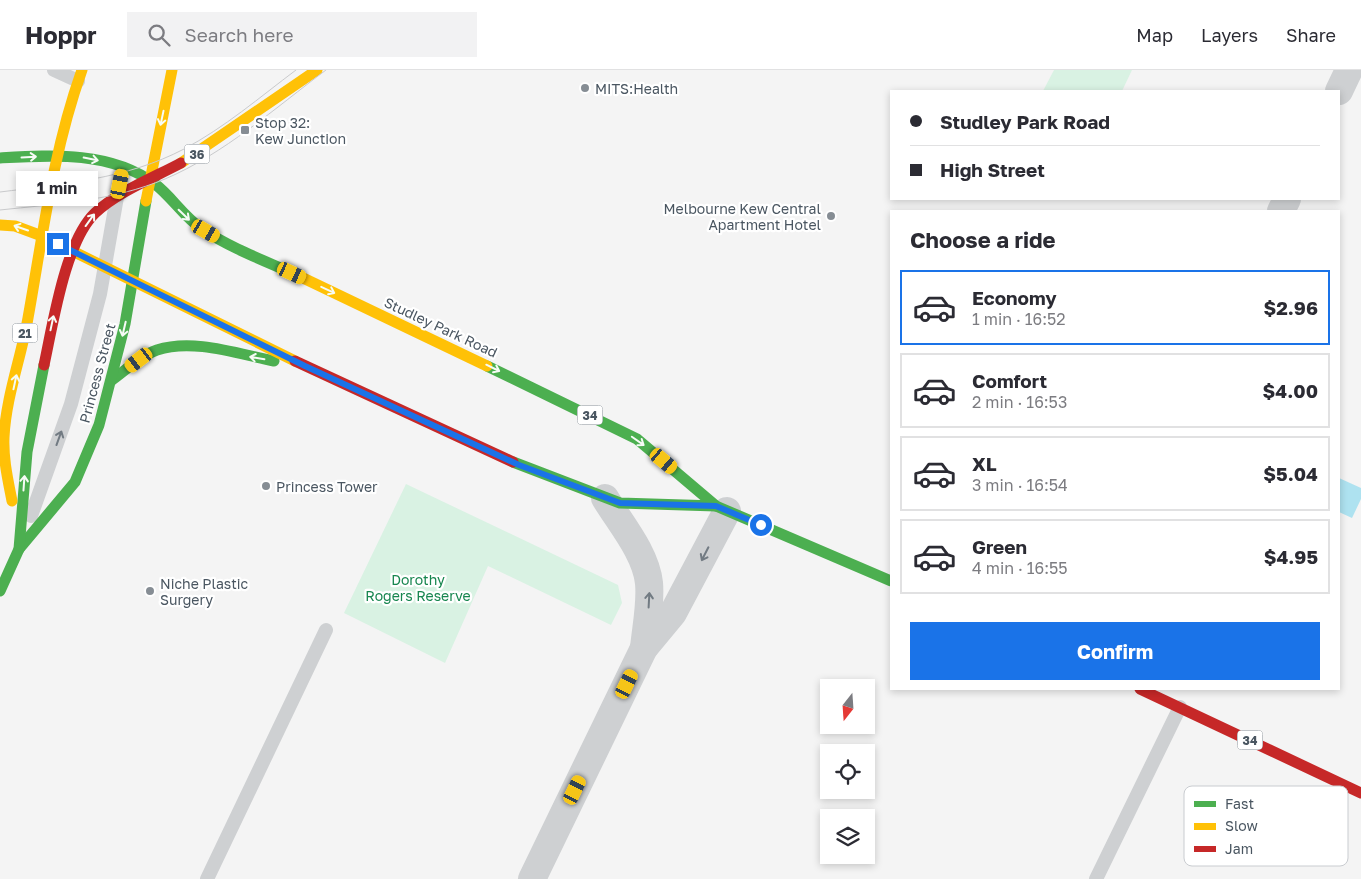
<!DOCTYPE html>
<html lang="en">
<head>
<meta charset="utf-8">
<style>
  body { margin:0; font-family:"Golos Text",sans-serif; background:#f2f2f3; color:#2b2b33; height:100vh; display:flex; flex-direction:column; font-size:19px; white-space:nowrap }
  * { box-sizing:border-box; margin:0 }
  p { font-size:16px; color:#7c7c81 }
  .icon { flex:none; width:28px; height:28px; fill:none; stroke:currentColor; stroke-width:2; stroke-linecap:round; stroke-linejoin:round }
  .map { position:relative; flex:1; overflow:hidden }
  .panel { position:absolute; left:890px; top:140px; width:450px; height:480px; display:flex; flex-direction:column; background:#fff; border-radius:0px; box-shadow:0 2px 8px #0003 }
  .panel>* { flex:none }
  .top-card { position:absolute; left:890px; top:20px; width:450px; height:110px; border-radius:0px; box-shadow:0 2px 8px #0003; display:grid; align-content:center; height:110px; padding:0 20px; background:#fff }
  .needle { width:32px; rotate:197deg }
  .tools { position:absolute; left:820px; top:609px; display:grid; gap:10px }
  .tools a { display:grid; place-items:center; width:55px; height:55px; border-radius:0px; background:#fff; box-shadow:0 2px 8px #0003; font-size:25px }
  .end { position:absolute; width:22px; height:22px; margin:-11px; border:6px solid #1a73e8; background:#fff; box-shadow:0 0 0 2px #fff }
  .from { border-radius:50% }
  .bubble { position:absolute; height:35px; border-radius:0px; background:#fff; box-shadow:0 2px 8px #0003; font-size:16px; font-weight:700; line-height:35px; text-align:center }
  .car { position:absolute; width:15px; height:30px; margin:-15px -8px; border-radius:6px; box-shadow:0 0 4px 1px #0007; background:linear-gradient(#f5c518 24%,#345 0 40%,#f5c518 0 76%,#345 0 86%,#f5c518 0) }
  .top-card b { display:flex; align-items:center; gap:18px; height:48px; font-size:19px }
  .top-card b+b { border-top:1px solid #e1e1e2 }
  .top-card i { width:12px; height:12px; background:#2b2b33 }
  ul { padding:0; list-style:none }
  li { display:flex; align-items:center; gap:15px; height:75px; margin:0 10px 8px; padding:0 10px; border:2px solid #e1e1e2; border-radius:0px }
  li div { flex:1 }
  li b { display:block; font-size:19px }
  li em { font-style:normal; font-weight:700 }
  li.current { border-color:#1a73e8 }
  li>.icon { width:45px; height:45px; stroke-width:1.5 }
  h2 { padding:0 20px; font-size:22px; line-height:60px }
  .primary-button { display:flex; gap:10px; margin-top:auto; padding:10px 20px }
  .primary-button a { flex:1; height:58px; border-radius:0px; background:#1a73e8; color:#fff; font-size:20px; font-weight:700; line-height:58px; text-align:center }
  header { display:flex; align-items:center; gap:30px; box-sizing:border-box; height:70px; padding:0 25px; background:#fff; border-bottom:1px solid #e1e1e2 }
  header strong { font-size:24px }
  nav { display:flex; gap:28px; margin-inline-start:auto; font-size:18px }
  .search { width:350px; height:45px; background:#f2f2f3; display:flex; align-items:center; gap:12px; box-sizing:border-box; padding:0 18px; border-radius:0px; color:#7c7c81; font-size:19px }
  .map>svg:first-child { display:block }
  .green { fill:#d9f2e3 }
  .water { fill:#aee2f0 }
  .lines { fill:none; stroke-linecap:round; stroke-linejoin:round }
  .lane { stroke:#ced0d2; stroke-width:14 }
  .street { stroke:#ced0d2; stroke-width:28 }
  .fast { stroke:#4caf50; stroke-width:11 }
  .slow { stroke:#ffc107; stroke-width:11 }
  .jam { stroke:#c62828; stroke-width:11 }
  .tram { stroke:#c9cacc; stroke-width:1 }
  .oneway { stroke:#f6fbf6 }
  .oneway2 { stroke:#727b83 }
  .route { stroke:#1a73e8; stroke-width:6 }
  .poi-dot { fill:#868d94; stroke:#fff; stroke-width:2 }
  .labels { text-anchor:middle; dominant-baseline:central; stroke-width:4.5; stroke-linejoin:round; paint-order:stroke }
  .shield { fill:#fff; stroke:#808990; stroke-width:1 }
  .shield-label { font-size:12px; font-weight:bold; fill:#4a5661 }
  .poi-label { font-size:14px; fill:#4a5661; stroke:#fff; text-anchor:start }
  .street-label { font-size:14px; fill:#4a5661; stroke:#fff }
  .park-label { font-size:14px; fill:#17864f; stroke:#fff }
  .key { fill:#fff; stroke:#c9ccd0; stroke-width:1 }
  .key-label { font-size:14px; fill:#4a5661 }
</style>
</head>
<body>
<header>
<strong>Hoppr</strong>
<div class="search"><svg class="icon" aria-label="search" viewBox="0 0 24 24"><circle cx="10" cy="10" r="6"/><path d="M15 15l6 6"/></svg>Search here</div>
<nav><a>Map</a><a>Layers</a><a>Share</a></nav>
</header>
<div class="map">
<svg width="1361" height="809" viewBox="0 0 1361 809">
  <rect width="100%" height="100%" fill="#f4f4f4"/>
  <g class="green">
    <path d="M1054,0H1132L1122,21H1043Z"/>
    <path d="M406,414L618,515L622,533L611,555L488,496L445,593L344,543Z"/>
  </g>
  <path class="water" d="M1339,408L1361,418V429L1352,448L1339,442Z"/>
  <g class="lines">
    <g class="lane">
      <path d="M54,0L78,11"/>
      <path d="M31,446L71,334L100,224L117,127"/>
      <path d="M207,809L326,560"/>
      <path d="M1096,809L1180,637"/>
    </g>
    <g class="street">
      <path d="M1339,21L1349,0"/>
      <path d="M1281,141L1287,129"/>
      <path d="M605,428C620,453 646,483 649,513C651,534 646,557 644,578"/>
      <path d="M532,809L644,578L673,543L727,441"/>
    </g>
    <g class="fast">
      <path d="M0,88C52,85 111,81 155,114C172,127 183,146 202,159C232,179 268,192 301,207"/>
      <path d="M487,296L637,369L716,436L891,511"/>
      <path d="M112,310C126,300 140,286 157,280C193,268 238,284 274,291"/>
      <path d="M513,392L620,433L716,436"/>
      <path d="M19,479L75,412L99,355L125,254L146,131"/>
      <path d="M0,521L19,479L27,382L44,295"/>
    </g>
    <g class="slow">
      <path d="M181,93L317,0"/>
      <path d="M146,131L172,0"/>
      <path d="M0,155L15,156L42,166L295,291"/>
      <path d="M301,207L487,296"/>
      <path d="M12,431C8,410 3,389 4,367C6,327 21,288 28,248C43,164 53,81 82,0"/>
    </g>
    <g class="jam">
      <path d="M295,291L513,392"/>
      <path d="M44,295C53,254 65,172 95,143C117,122 155,107 181,93"/>
      <path d="M1140,619L1361,723"/>
    </g>
    <g class="tram">
      <path d="M0,122C63,114 127,109 184,79C224,58 260,27 296,0"/>
      <path d="M0,140C55,134 113,131 165,109C224,84 275,38 326,0"/>
    </g>
  </g>
  <defs><path id="oneway-shaft" d="M-6 0H5M1.5-3L5.5 0L1.5 3" fill="none" stroke-width="1.6" stroke-linecap="round" stroke-linejoin="round" transform="scale(1.25)"/></defs>
  <g class="oneway">
    <use href="#oneway-shaft" transform="translate(162 48) rotate(102)"/>
    <use href="#oneway-shaft" transform="translate(29 87) rotate(-3)"/>
    <use href="#oneway-shaft" transform="translate(91 89) rotate(11)"/>
    <use href="#oneway-shaft" transform="translate(184 145) rotate(44)"/>
    <use href="#oneway-shaft" transform="translate(90 150) rotate(-54)"/>
    <use href="#oneway-shaft" transform="translate(21 158) rotate(-161)"/>
    <use href="#oneway-shaft" transform="translate(328 220) rotate(25)"/>
    <use href="#oneway-shaft" transform="translate(52 253) rotate(-78)"/>
    <use href="#oneway-shaft" transform="translate(124 259) rotate(103)"/>
    <use href="#oneway-shaft" transform="translate(257 288) rotate(-171)"/>
    <use href="#oneway-shaft" transform="translate(493 298) rotate(26)"/>
    <use href="#oneway-shaft" transform="translate(15 312) rotate(-78)"/>
    <use href="#oneway-shaft" transform="translate(638 371) rotate(35)"/>
    <use href="#oneway-shaft" transform="translate(24 413) rotate(-86)"/>
  </g>
  <g class="oneway2">
    <use href="#oneway-shaft" transform="translate(59 368) rotate(-70)"/>
    <use href="#oneway-shaft" transform="translate(705 484) rotate(117)"/>
    <use href="#oneway-shaft" transform="translate(649 530) rotate(-87)"/>
  </g>
  <g class="lines">
    <path class="route" d="M58,174L305,296L519,395L620,433L716,436L761,455"/>
  </g>
  <g class="poi-dot">
    <circle cx="585" cy="18" r="5"/>
    <rect x="240" y="55" width="10" height="10" rx="2.5"/>
    <circle cx="831" cy="146" r="5"/>
    <circle cx="266" cy="416" r="5"/>
    <circle cx="150" cy="521" r="5"/>
  </g>
  <g class="labels">
    <g class="shield">
      <rect x="184.5" y="74.5" width="25" height="19" rx="4"/>
      <rect x="12.5" y="253.5" width="25" height="19" rx="4"/>
      <rect x="577.5" y="335.5" width="25" height="19" rx="4"/>
      <rect x="1237.5" y="660.5" width="25" height="19" rx="4"/>
    </g>
    <g class="shield-label">
      <text x="197" y="84">36</text>
      <text x="25" y="263">21</text>
      <text x="590" y="345">34</text>
      <text x="1250" y="670">34</text>
    </g>
    <g class="poi-label">
      <text x="595" y="18">MITS:Health</text>
      <text x="255" y="52">Stop 32:<tspan x="255" dy="16">Kew Junction</tspan></text>
      <text x="821" y="138" text-anchor="end">Melbourne Kew Central<tspan x="821" dy="16">Apartment Hotel</tspan></text>
      <text x="276" y="416">Princess Tower</text>
      <text x="160" y="513">Niche Plastic<tspan x="160" dy="16">Surgery</tspan></text>
    </g>
    <g class="street-label">
      <text transform="translate(441 257) rotate(25)">Studley Park Road</text>
      <text transform="translate(97 303) rotate(-75)">Princess Street</text>
    </g>
    <g class="park-label">
      <text x="418" y="509">Dorothy<tspan x="418" dy="16">Rogers Reserve</tspan></text>
    </g>
  </g>
  <rect x="1184" y="716" width="164" height="80" rx="8" class="key"/>
  <rect x="1194" y="731" width="22" height="6" fill="#4caf50"/>
  <rect x="1194" y="753" width="22" height="7" fill="#ffc107"/>
  <rect x="1194" y="776" width="22" height="6" fill="#c62828"/>
  <g class="key-label">
    <text x="1225" y="739">Fast</text>
    <text x="1225" y="761">Slow</text>
    <text x="1225" y="784">Jam</text>
  </g>
</svg>
<div class="tools">
<a><svg class="needle" viewBox="-14 -14 28 28"><path d="M0-13l5 13h-10z" fill="#e53935"/><path d="M0 13l5-13h-10z" fill="#7c7c81"/></svg></a>
<a><svg class="icon" aria-label="locate" viewBox="0 0 24 24"><circle cx="12" cy="12" r="6"/><path d="M12 2v4M12 18v4M2 12h4M18 12h4"/></svg></a>
<a><svg class="icon" aria-label="layers" viewBox="0 0 24 24"><path d="M12 4l9 5-9 5-9-5zM3 14l9 5 9-5"/></svg></a>
</div>
<i class="end from" style="left:761px;top:455px"></i>
<i class="end" style="left:58px;top:174px"></i>
<div class="bubble" style="left:16px;top:101px;width:82px">1 min</div>
<i class="car" style="left:120px;top:114px;rotate:11deg"></i>
<i class="car" style="left:206px;top:161px;rotate:120deg"></i>
<i class="car" style="left:292px;top:203px;rotate:115deg"></i>
<i class="car" style="left:139px;top:290px;rotate:233deg"></i>
<i class="car" style="left:664px;top:391px;rotate:130deg"></i>
<i class="car" style="left:627px;top:614px;rotate:26deg"></i>
<i class="car" style="left:575px;top:720px;rotate:26deg"></i>
<div class="top-card">
<b><i class="from"></i>Studley Park Road</b>
<b><i></i>High Street</b>
</div>
<section class="panel">
<h2>Choose a ride</h2>
<ul>
<li class="current"><svg class="icon" aria-label="car" viewBox="0 0 24 24"><path d="M5 17H2v-5l4-1 3-4h7l3 4 3 1v5h-3M9 17h6M6 11h13"/><circle cx="7" cy="17" r="2"/><circle cx="17" cy="17" r="2"/></svg><div><b>Economy</b><p>1 min · 16:52</p></div><em>$2.96</em></li>
<li><svg class="icon" aria-label="car" viewBox="0 0 24 24"><path d="M5 17H2v-5l4-1 3-4h7l3 4 3 1v5h-3M9 17h6M6 11h13"/><circle cx="7" cy="17" r="2"/><circle cx="17" cy="17" r="2"/></svg><div><b>Comfort</b><p>2 min · 16:53</p></div><em>$4.00</em></li>
<li><svg class="icon" aria-label="car" viewBox="0 0 24 24"><path d="M5 17H2v-5l4-1 3-4h7l3 4 3 1v5h-3M9 17h6M6 11h13"/><circle cx="7" cy="17" r="2"/><circle cx="17" cy="17" r="2"/></svg><div><b>XL</b><p>3 min · 16:54</p></div><em>$5.04</em></li>
<li><svg class="icon" aria-label="car" viewBox="0 0 24 24"><path d="M5 17H2v-5l4-1 3-4h7l3 4 3 1v5h-3M9 17h6M6 11h13"/><circle cx="7" cy="17" r="2"/><circle cx="17" cy="17" r="2"/></svg><div><b>Green</b><p>4 min · 16:55</p></div><em>$4.95</em></li>
</ul>
<div class="primary-button"><a>Confirm</a></div>
</section>
</div>
</body>
</html>
